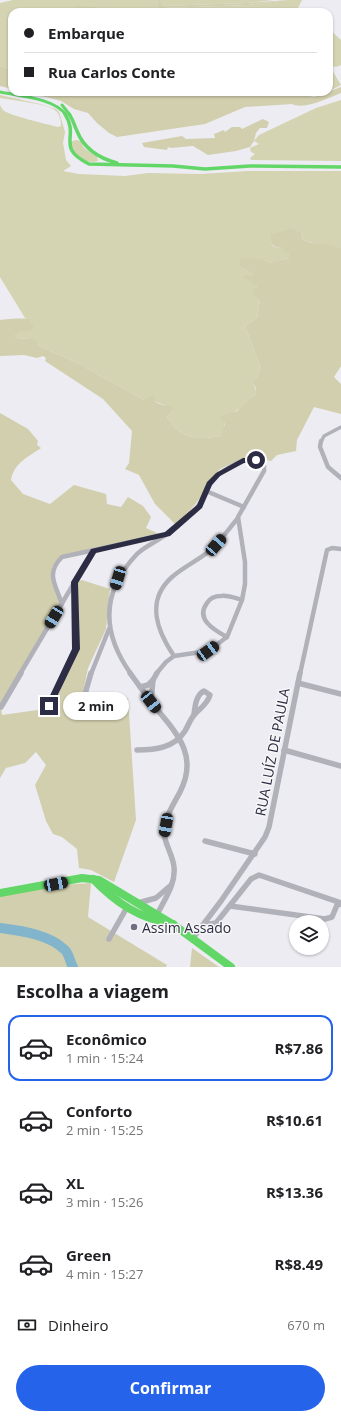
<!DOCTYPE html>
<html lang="pt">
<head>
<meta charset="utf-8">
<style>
  body { margin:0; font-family:"Open Sans",sans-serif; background:#f6f6f6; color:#202124; height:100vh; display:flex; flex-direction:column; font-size:15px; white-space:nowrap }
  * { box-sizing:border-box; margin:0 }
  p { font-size:13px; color:#757577 }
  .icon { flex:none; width:22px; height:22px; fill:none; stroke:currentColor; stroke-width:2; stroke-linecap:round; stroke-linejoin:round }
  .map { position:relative; height:967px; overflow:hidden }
  .details { display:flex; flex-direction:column; background:#fff; flex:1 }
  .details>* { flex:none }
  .banner { position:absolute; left:8px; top:8px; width:325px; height:88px; border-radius:12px; box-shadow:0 1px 3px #0004; display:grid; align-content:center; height:88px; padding:0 16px; background:#fff }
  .controls { position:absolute; left:289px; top:915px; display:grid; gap:8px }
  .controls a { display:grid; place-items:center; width:40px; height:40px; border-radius:50%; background:#fff; box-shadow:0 1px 3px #0004; font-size:20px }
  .end { position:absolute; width:18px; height:18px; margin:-9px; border:5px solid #2d2c45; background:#fff; box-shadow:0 0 0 2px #fff }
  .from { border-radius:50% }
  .bubble { position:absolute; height:28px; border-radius:14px; background:#fff; box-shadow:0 1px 3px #0004; font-size:13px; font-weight:700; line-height:28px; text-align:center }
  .car { position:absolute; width:12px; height:24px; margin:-12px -6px; border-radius:5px; box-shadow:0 0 3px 1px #0007; background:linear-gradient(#222 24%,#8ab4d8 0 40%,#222 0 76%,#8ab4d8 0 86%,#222 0) }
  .banner b { display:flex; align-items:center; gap:14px; height:38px; font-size:15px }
  .banner b+b { border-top:1px solid #e0e0e0 }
  .banner i { width:10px; height:10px; background:#202124 }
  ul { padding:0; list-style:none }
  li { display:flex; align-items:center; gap:12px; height:66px; margin:0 8px 6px; padding:0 8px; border:2px solid transparent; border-radius:12px }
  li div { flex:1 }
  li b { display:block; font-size:15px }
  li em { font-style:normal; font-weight:700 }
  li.current { border-color:#2563eb }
  li>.icon { width:36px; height:36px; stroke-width:1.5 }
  h2 { padding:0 16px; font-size:18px; line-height:48px }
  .pay { display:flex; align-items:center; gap:10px; height:44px; padding:0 16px; font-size:15px }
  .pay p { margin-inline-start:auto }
  .primary-button { display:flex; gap:8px; margin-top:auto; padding:8px 16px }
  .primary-button a { flex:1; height:46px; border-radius:24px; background:#2563eb; color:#fff; font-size:16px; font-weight:700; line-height:46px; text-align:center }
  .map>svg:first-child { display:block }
  .green { fill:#d4d3b2 }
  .forest { fill:#d2cfae }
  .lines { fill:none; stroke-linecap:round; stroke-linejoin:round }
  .river { stroke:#82b5cb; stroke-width:10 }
  .street-far2 { stroke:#b1b1ba; stroke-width:3.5 }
  .street-far1 { stroke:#b1b1ba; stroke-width:4.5 }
  .street { stroke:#b1b1ba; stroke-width:5.5 }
  .fast-far2 { stroke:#63d668; stroke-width:3 }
  .fast-far1 { stroke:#63d668; stroke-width:3.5 }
  .fast { stroke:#63d668; stroke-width:8 }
  .route { fill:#2d2c45 }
  .poi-dot { fill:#706f82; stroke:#f7f7f7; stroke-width:1.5 }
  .labels { text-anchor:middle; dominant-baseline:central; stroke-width:3; stroke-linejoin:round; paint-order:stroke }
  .near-street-label { font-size:14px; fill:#2d2c45; stroke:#f7f7f7 }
  .near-poi-label { font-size:14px; fill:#2d2c45; stroke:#f7f7f7; text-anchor:start }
</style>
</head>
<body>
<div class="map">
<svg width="341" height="967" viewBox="0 0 341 967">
  <rect width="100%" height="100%" fill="#ececf2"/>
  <g class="green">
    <path d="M13,0H157L159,12H102L97,7L71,8L70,12H12V70L0,66V3Z"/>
    <path d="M160,0H274L247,3L161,6Z"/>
    <path d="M287,0H302L296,12H163L162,8L248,5Z"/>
    <path d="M329,31H331L341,40V65L336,67L329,65Z"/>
    <path d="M329,69L332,70L341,85L329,91Z"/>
    <path d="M0,95L40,104L56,109L59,112L65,132L63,143L66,160L71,166L63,171L79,174L125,176L148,173L200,174L248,171H341V248C329,246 315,244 303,240L301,232C285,226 285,231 271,236V243L274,247L282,248L289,254V258L284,259L277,262L238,266L253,274V277L249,280L257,287L252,290L260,300L257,318L245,326L261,368L257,377L252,382C254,386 257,389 255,394C251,403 234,414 225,414L224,430L221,436C196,440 182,440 167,417L174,409L154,401L144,400L79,364L38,345L29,338L19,339L12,335L19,331L28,319L25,318L0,277V105C1,107 2,109 3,110C7,115 50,125 58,127L61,126C61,121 60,115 56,111C49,104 12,100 0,98Z"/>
    <path d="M341,100V161L251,160L250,158L255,154L251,152L250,148L259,144L254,141L259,135L316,108Z"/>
    <path d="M76,140L81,141L84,148L97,157L98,161C87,165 79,157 71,150L70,142Z"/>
  </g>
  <g class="forest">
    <path d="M157,0H160L162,6L247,3L287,0L248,5L162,8L163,12H159Z"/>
    <path d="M78,6L97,7L102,12H70L71,8Z"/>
    <path d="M0,66L12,70V89L0,86Z"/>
    <path d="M341,87V93C328,98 305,110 292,104L245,107L205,124L117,137L109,133L97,123L88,113L74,109L61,101L26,92H294L314,97Z"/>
    <path d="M263,119L269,122L267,128H260L256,133L254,141L250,147L236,151L208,155L193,146L171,148L168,147L167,150L144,147L142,143L182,136L186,139L215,138L214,134L224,130L225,132L232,127H240L242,129Z"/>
    <path d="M290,228L301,232L303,240L312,243L324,244L341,248V366L334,377L341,384V414L314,407L297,440L296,451L277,455L271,461L255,457L254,459H241L220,469L206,491L177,526L155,504L139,475L125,469L129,463L132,431L103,399L45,361L46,358L43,356L37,358L24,355L0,356V320C4,319 26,318 28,319C30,321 32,325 34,328L28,332L19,331L18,334L13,335L19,339L29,338L36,340L38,345L79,364L144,400L153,395L156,397L154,401C160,405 165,406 173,406L174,409L167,417C182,440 196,440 221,436L225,424L220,418L225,414L237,411L255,395L256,388L252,382L257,377L261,368L245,326L257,318L260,300L254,296L252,289L257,287L243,276L246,275L253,277V274L238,266L241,258L261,259L269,263L289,258V254L284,251L282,248L275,247L271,243V235C278,233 283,230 290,228Z"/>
    <path d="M0,413L28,429L38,441L37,445L41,448C28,457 14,463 11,480L23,494L50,504L74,485L106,494L107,504L121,507L128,497L143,506L151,517L146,528L159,534L63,557L53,566V582L62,604L1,707L2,715L52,708L79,649V628L74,595L75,582L82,580L110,589L106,629L88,668L81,702L128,698L136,820L114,882L91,870L79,868L77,849L62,837L53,834L46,821L35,785L46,765L36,752L25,763L6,768L0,778Z"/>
    <path d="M91,883L88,917L167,965L166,967H0V889Z"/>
    <path d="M192,948L219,967H190Z"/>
  </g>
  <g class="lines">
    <path class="river" d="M0,928C21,931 49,934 65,950C69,954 70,962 73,967"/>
    <path class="street-far2" d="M321,442L324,436L341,427"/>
    <g class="street-far1">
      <path d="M321,441L320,447L328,467L341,478"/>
      <path d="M206,491L244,507"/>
      <path d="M62,604C56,585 45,574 62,557L163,535"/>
      <path d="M227,637C214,630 195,619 207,603C210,598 215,596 221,596C228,595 235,598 242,600"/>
      <path d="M174,656C157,631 145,601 172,577C183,567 197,561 208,552C219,543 228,530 238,518"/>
      <path d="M20,674L93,551"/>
      <path d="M64,674L76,649L75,583"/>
      <path d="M91,674L109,629"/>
      <path d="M131,674C101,632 101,592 137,554C145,546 158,541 167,534C175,528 183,521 190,514C202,505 203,496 210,484C217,473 243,456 256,460C259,461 262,464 264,465V471L238,517L245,562V584L242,600L227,637L208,651L174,656L166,662L156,674"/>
      <path d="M300,674L327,550L332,548L341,549"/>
    </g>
    <g class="street">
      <path d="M130,673L151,702"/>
      <path d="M298,683L341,694"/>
      <path d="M140,687L148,685L153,680"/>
      <path d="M204,691L210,695C207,705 200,708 194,715C195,706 196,695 204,691Z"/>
      <path d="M85,694L91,673"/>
      <path d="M151,702C174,731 200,753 180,792C173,805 165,817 164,832C164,843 173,855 174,867C176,884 164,900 157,915"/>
      <path d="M151,702L153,680L157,673"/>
      <path d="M49,706L65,673"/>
      <path d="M1,707L21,673"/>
      <path d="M137,750C155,750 174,748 185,731C188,726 190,720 194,715"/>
      <path d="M284,750L341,766"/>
      <path d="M205,841L255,854"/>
      <path d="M138,903L156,898L170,886"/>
      <path d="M230,906L325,919L332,917L337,905L341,904"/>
      <path d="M205,922L210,924L216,923L251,879L259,875L341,903"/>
      <path d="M193,938L221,901L265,837L269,827L300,673"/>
      <path d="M109,939L126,909"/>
    </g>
    <g class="fast-far2">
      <path d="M0,92C19,96 54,98 66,115"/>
      <path d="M62,105L70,115"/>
    </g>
    <g class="fast-far1">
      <path d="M65,114C80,137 55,147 89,164L173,166L205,169L250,166L341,167"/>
      <path d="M69,114C73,119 74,125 77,131C84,149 98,158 117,163"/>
    </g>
    <g class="fast">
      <path d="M93,879C116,903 140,919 173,924"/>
      <path d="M0,893L82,878L99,880L174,925L231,967"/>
    </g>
  </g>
  <path class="route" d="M243,458H256L259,460L256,463H244L220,476L212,485L202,508L170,536L96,553L78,583L80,649L51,709H46L45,706L72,649L71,582L91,549L165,532L197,505L207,482L216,473Z"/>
  <circle class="poi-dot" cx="134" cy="927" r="4"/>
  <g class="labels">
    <g class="near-street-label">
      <text transform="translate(272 752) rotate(-79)">RUA LUÍZ DE PAULA</text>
    </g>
    <g class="near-poi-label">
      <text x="142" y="927">Assim Assado</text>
    </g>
  </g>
</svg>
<div class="controls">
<a><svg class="icon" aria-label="layers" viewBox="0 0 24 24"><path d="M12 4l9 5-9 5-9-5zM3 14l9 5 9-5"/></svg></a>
</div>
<i class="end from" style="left:256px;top:460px"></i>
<i class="end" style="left:49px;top:706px"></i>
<div class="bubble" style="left:63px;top:692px;width:66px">2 min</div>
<i class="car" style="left:216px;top:545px;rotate:41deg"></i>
<i class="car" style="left:118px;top:578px;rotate:197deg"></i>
<i class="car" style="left:54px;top:617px;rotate:211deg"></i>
<i class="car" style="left:208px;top:651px;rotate:54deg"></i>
<i class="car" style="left:151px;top:702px;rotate:142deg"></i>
<i class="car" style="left:166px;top:825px;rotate:190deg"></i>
<i class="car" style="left:56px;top:884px;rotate:79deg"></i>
<div class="banner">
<b><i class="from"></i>Embarque</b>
<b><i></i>Rua Carlos Conte</b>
</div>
</div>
<section class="details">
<h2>Escolha a viagem</h2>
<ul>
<li class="current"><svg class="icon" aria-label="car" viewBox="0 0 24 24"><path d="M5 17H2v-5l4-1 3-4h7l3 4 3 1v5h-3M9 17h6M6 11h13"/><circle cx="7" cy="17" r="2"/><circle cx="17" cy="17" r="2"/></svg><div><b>Econômico</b><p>1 min · 15:24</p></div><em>R$7.86</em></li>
<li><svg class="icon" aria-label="car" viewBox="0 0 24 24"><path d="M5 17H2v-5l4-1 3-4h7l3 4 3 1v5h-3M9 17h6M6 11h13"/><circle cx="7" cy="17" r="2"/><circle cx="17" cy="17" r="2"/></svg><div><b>Conforto</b><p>2 min · 15:25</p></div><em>R$10.61</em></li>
<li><svg class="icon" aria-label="car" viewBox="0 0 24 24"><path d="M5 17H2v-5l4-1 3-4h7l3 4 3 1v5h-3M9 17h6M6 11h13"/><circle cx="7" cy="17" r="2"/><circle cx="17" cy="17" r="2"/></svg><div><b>XL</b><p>3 min · 15:26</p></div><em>R$13.36</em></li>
<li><svg class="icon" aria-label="car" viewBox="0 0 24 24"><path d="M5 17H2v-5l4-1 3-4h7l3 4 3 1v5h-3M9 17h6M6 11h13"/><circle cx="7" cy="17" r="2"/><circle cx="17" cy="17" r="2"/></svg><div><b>Green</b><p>4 min · 15:27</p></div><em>R$8.49</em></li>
</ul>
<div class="pay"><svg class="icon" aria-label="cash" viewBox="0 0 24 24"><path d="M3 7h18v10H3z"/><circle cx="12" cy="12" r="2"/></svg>Dinheiro<p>670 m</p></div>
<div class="primary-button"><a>Confirmar</a></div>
</section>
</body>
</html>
